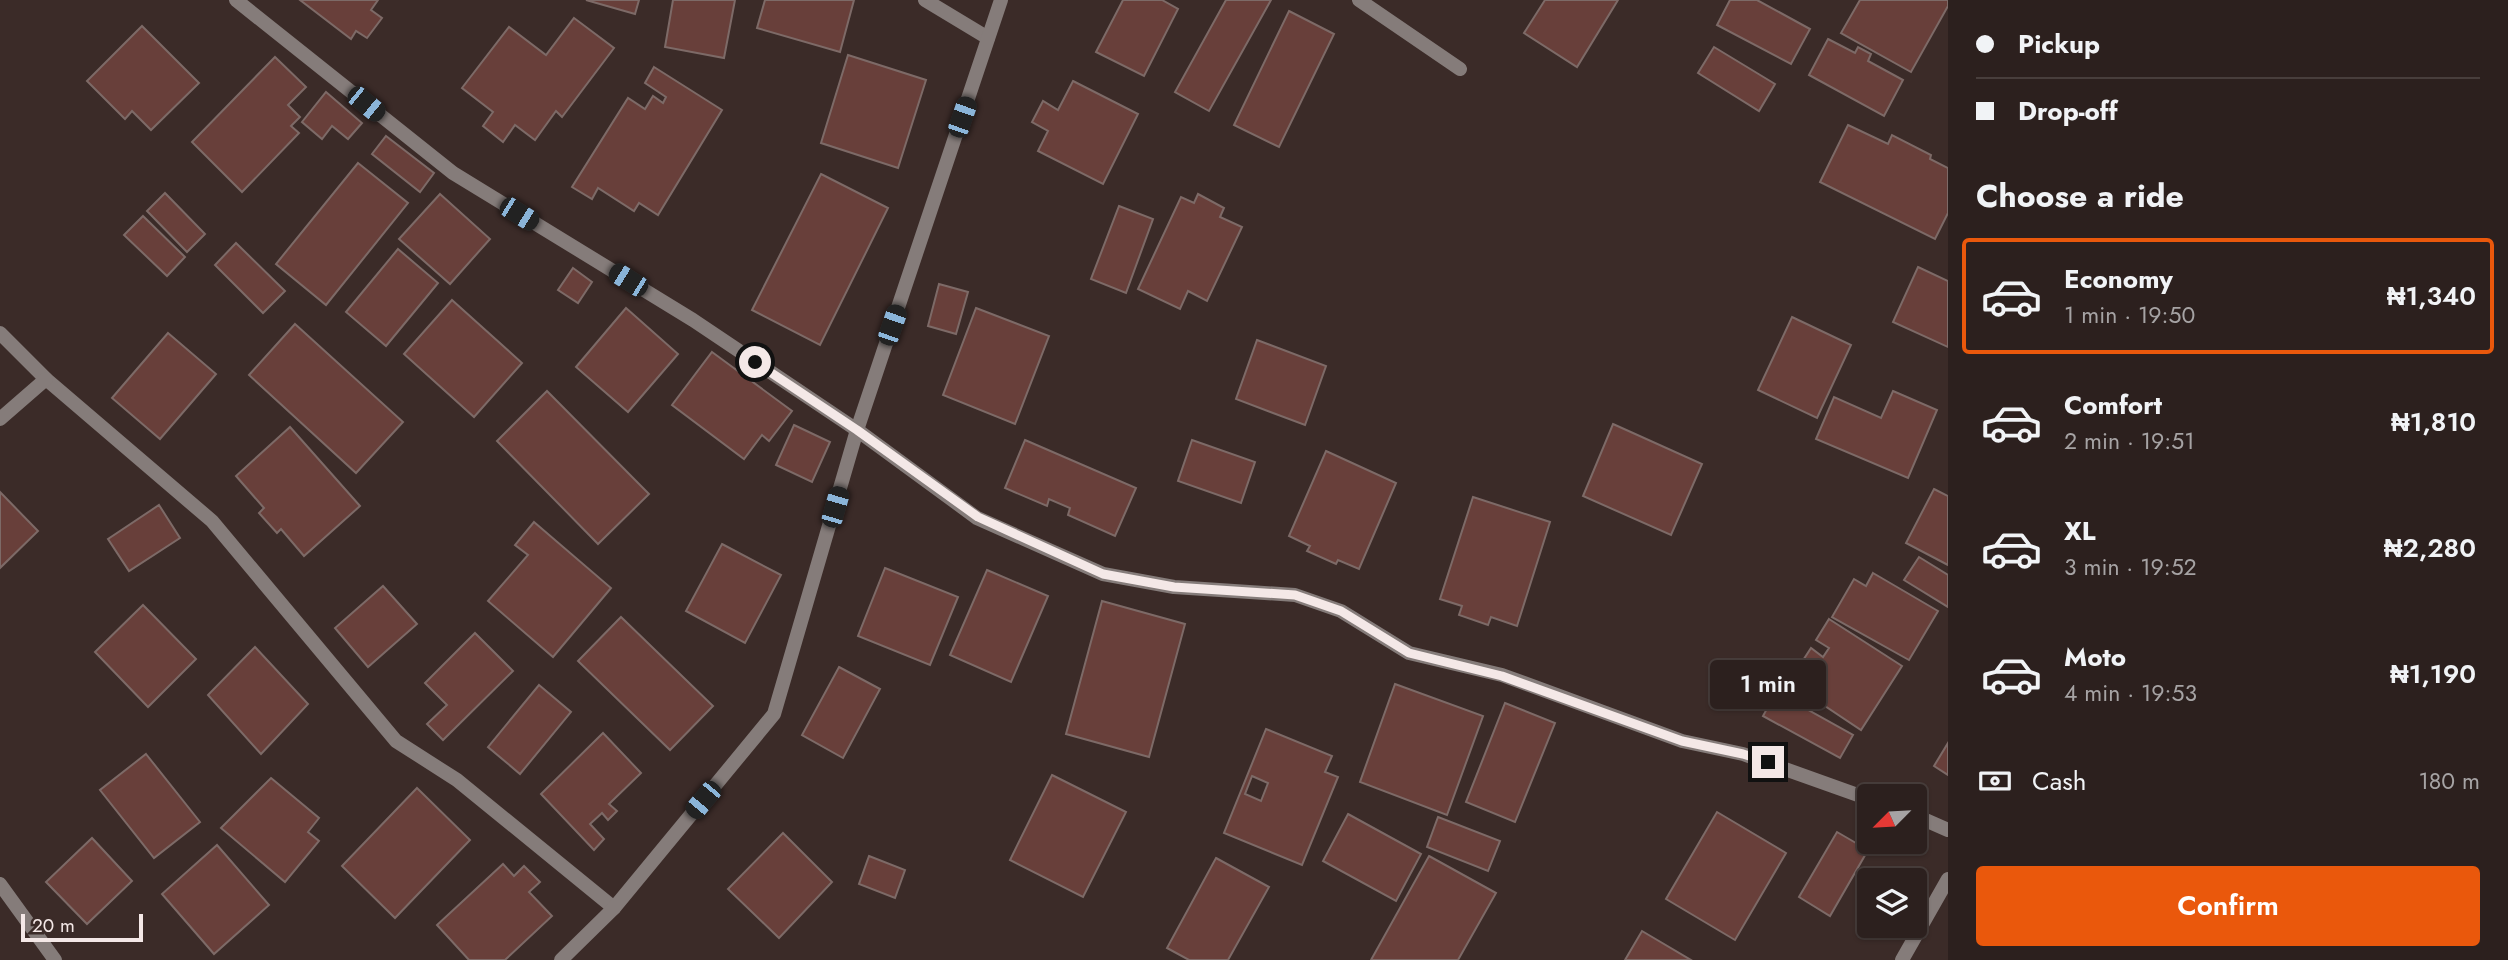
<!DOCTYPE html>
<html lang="en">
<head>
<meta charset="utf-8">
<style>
  body { margin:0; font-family:Jost,sans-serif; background:#342827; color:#f1f3f6; height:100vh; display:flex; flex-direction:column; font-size:26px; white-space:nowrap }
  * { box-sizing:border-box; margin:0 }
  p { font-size:23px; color:#a6a3a4 }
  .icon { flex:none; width:38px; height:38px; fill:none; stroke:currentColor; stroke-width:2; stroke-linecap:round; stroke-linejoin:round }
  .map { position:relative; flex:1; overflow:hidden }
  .drawer { display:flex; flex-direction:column; background:#2c201e; width:560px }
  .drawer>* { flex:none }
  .banner { display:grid; align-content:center; height:154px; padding:0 28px; background:#2c201e }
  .needle { width:46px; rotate:246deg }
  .controls { position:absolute; left:1857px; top:784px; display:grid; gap:14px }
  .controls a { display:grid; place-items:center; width:70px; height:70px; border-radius:7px; background:#2c201e; box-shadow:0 2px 5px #0004,0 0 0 2px #483e3c; font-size:35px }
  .scale { position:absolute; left:21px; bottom:18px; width:122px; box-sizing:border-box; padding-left:7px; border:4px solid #f4e8e7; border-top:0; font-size:19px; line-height:24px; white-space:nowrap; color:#f4e8e7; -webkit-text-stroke:5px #3b2b28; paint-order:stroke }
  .end { position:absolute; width:32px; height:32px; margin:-16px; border:9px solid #f4e8e7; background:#111; box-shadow:0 0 0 4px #111 }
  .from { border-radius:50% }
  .bubble { position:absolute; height:49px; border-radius:7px; background:#2c201e; box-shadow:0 2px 5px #0004,0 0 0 2px #483e3c; font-size:23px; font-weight:600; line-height:49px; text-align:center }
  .car { position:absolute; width:21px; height:42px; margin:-21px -10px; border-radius:9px; box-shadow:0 0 5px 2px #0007; background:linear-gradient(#222 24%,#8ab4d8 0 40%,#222 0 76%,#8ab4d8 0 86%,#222 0) }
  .banner b { display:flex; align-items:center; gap:24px; height:66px; font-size:26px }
  .banner b+b { border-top:2px solid #483e3c }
  .banner i { width:18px; height:18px; background:#f1f3f6 }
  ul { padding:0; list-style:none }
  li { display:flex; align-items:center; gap:21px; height:116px; margin:0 14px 10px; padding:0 14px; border:4px solid transparent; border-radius:7px }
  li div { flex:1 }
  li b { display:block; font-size:26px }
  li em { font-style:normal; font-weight:600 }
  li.on { border-color:#ea580c }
  li>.icon { width:63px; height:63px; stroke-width:1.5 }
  h2 { padding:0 28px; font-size:32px; line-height:84px }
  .pay { display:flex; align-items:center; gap:18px; height:77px; padding:0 28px; font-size:26px }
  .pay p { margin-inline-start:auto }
  .action { display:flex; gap:14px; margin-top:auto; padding:14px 28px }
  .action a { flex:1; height:80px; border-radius:7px; background:#ea580c; color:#fff; font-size:28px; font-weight:600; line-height:80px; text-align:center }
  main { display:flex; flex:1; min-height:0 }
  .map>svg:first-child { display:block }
  .building { fill:#683f3a; stroke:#7d6a67; stroke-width:2; fill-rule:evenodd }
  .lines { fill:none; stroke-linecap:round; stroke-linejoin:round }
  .minor { stroke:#857c7a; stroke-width:14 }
  .route { stroke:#f4e8e7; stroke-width:9 }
</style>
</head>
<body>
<main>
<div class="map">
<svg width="1948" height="960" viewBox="0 0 1948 960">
  <rect width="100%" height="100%" fill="#3b2b28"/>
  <g class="building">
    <path d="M300,0H378L371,10L382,18L367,38L356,31L351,39Z"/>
    <path d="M586,0H639L635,14Z"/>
    <path d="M673,0H735L724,58L665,47Z"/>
    <path d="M765,0H854L840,52L757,28Z"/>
    <path d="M1123,0H1162L1178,9L1144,76L1096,52Z"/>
    <path d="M1226,0H1271L1209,111L1175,92Z"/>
    <path d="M1545,0H1618L1577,67L1524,33Z"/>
    <path d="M1730,0H1757L1810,29L1791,64L1717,25Z"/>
    <path d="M1860,0H1948V6L1911,72L1841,33Z"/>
    <path d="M1289,11L1334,34L1279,147L1234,125Z"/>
    <path d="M574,18L614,48L562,117L556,111L535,140L515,125L503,142L483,126L493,112L462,88L509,27L546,55Z"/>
    <path d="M142,26L199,83L151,130L132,111L125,119L87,81Z"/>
    <path d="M1828,39L1855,53L1858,47L1871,54L1868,61L1903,80L1884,116L1809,75Z"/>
    <path d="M1714,47L1775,84L1759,111L1698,73Z"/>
    <path d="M848,55L926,80L898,168L821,143Z"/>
    <path d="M275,57L306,87L288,105L300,117L291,126L299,133L242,192L192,142Z"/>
    <path d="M654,67L722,110L658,215L639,203L634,211L598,188L592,199L572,187L628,98L645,109L653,96L663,103L666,97L645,83Z"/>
    <path d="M1073,81L1138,114L1103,184L1038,151L1048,131L1032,122L1043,101L1058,110Z"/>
    <path d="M326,92L362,123L348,139L332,126L322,139L302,122Z"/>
    <path d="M1848,125L1888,144L1892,135L1931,155L1930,159L1948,168V213L1935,239L1820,182Z"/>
    <path d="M386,136L434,173L420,192L372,154Z"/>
    <path d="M358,163L408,203L326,305L276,264Z"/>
    <path d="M821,174L888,208L820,345L752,310Z"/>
    <path d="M165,193L205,234L187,252L147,211Z"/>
    <path d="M440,194L490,239L450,284L399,239Z"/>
    <path d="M1198,194L1224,208L1220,217L1242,227L1207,301L1188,291L1180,309L1138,289L1181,197L1194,203Z"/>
    <path d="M1119,206L1153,219L1126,293L1091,279Z"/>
    <path d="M143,216L185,257L167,276L124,235Z"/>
    <path d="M236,243L285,291L263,313L215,265Z"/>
    <path d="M398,249L438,283L386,346L346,312Z"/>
    <path d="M1918,267L1948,281V347L1893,322Z"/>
    <path d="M573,268L592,282L578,303L558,290Z"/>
    <path d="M939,284L968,292L956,334L928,326Z"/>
    <path d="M452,300L522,363L474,417L404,354Z"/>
    <path d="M626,308L678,354L628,412L576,367Z"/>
    <path d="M976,308L1049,336L1015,424L943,395Z"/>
    <path d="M1792,317L1851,345L1817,418L1758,390Z"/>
    <path d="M295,324L403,422L356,473L249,375Z"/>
    <path d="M168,333L216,374L160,439L112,398Z"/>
    <path d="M1257,340L1326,366L1305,425L1236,399Z"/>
    <path d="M712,352L792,411L769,441L762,435L744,459L672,405Z"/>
    <path d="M547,391L649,494L598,544L497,441Z"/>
    <path d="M1893,391L1937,410L1908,478L1816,439L1834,397L1881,418Z"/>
    <path d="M1613,424L1702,464L1671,535L1583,496Z"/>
    <path d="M794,425L830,442L812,482L776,465Z"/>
    <path d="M290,427L360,506L304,556L281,529L277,533L259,513L264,508L236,476Z"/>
    <path d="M1025,440L1136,488L1115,536L1068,515L1070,508L1049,499L1047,506L1005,488Z"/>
    <path d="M1192,440L1255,462L1241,503L1178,481Z"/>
    <path d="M1326,451L1396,483L1359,569L1338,560L1336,564L1307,551L1310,546L1289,536Z"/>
    <path d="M1934,489L1948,496V565L1906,543Z"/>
    <path d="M0,492L38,531L0,568Z"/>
    <path d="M1473,497L1550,522L1517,626L1491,617L1488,625L1459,615L1462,606L1440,599Z"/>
    <path d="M159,505L180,538L129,571L108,539Z"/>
    <path d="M534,522L611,588L553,657L488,601L528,555L515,545Z"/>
    <path d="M722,544L781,575L745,643L686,611Z"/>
    <path d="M1919,557L1948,575V607L1904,580Z"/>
    <path d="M885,568L958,597L930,665L858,636Z"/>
    <path d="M987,570L1048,596L1011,682L950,655Z"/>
    <path d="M1873,573L1938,611L1909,660L1832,617L1854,579L1866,586Z"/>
    <path d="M383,586L417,624L368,667L335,628Z"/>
    <path d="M1102,601L1185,624L1149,757L1066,734Z"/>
    <path d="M143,605L196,659L148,707L95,652Z"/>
    <path d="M621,617L713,706L670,750L578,661Z"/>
    <path d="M1829,619L1902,666L1861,730L1789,682L1811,648L1823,657L1829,648L1816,640Z"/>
    <path d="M475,633L513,671L443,740L427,724L447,705L425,683Z"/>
    <path d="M255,647L308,704L261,754L208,695Z"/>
    <path d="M839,667L880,689L843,758L802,735Z"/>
    <path d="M1395,684L1483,716L1447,815L1360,782Z"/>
    <path d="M539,685L571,712L520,774L488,747Z"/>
    <path d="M1776,692L1853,735L1840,758L1763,716Z"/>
    <path d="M1505,703L1555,723L1515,822L1466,802Z"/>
    <path d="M1266,729L1332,756L1325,772L1338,777L1302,865L1224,833ZM1252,776L1268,783L1261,801L1245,794Z"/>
    <path d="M603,733L641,773L609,804L617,811L608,820L602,813L590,824L604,839L594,850L541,794Z"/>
    <path d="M1948,743V775L1934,766Z"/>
    <path d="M146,754L200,822L154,858L100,790Z"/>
    <path d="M1052,775L1126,812L1083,897L1010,860Z"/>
    <path d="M271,778L319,818L308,832L319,841L285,882L221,828Z"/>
    <path d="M417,788L470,840L395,918L342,866Z"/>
    <path d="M1717,812L1786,853L1735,940L1666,899Z"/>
    <path d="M1348,814L1421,854L1396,901L1323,861Z"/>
    <path d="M1438,817L1500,841L1488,871L1427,847Z"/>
    <path d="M1837,832L1868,850L1830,916L1799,897Z"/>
    <path d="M783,833L832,882L779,938L728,889Z"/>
    <path d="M92,838L132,881L87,924L46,882Z"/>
    <path d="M217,845L269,905L214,954L162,894Z"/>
    <path d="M869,856L905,870L895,898L859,884Z"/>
    <path d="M1429,856L1496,893L1458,960H1371Z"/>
    <path d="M1216,858L1269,887L1228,960H1189L1167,948Z"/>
    <path d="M503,864L514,876L524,866L540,882L529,892L552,916L505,960H469L437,925Z"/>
    <path d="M1642,931L1691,960H1625Z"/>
  </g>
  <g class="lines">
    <g class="minor">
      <path d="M236,0L453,173L693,320L857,430L977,518L1103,574L1174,587L1295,595L1341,611L1409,653L1502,675L1682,741L1743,754L1869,799"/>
      <path d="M925,0L988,38"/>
      <path d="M1359,0L1460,69"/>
      <path d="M0,333L46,379L212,521L396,741L457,780L614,908"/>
      <path d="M0,419L46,379"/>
      <path d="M1914,815L1948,830"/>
      <path d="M0,884L55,960"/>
      <path d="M561,960L614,908L774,714L857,430L1001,0"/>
      <path d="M1902,960L1948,879"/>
    </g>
  </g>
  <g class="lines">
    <path class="route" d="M755,362L857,430L978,517L1103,574L1174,587L1295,595L1341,611L1409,653L1502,676L1682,741L1743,754L1768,762"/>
  </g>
</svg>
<div class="controls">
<a><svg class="needle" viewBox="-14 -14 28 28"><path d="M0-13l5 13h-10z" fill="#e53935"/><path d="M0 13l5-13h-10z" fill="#a6a3a4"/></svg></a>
<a><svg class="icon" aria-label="layers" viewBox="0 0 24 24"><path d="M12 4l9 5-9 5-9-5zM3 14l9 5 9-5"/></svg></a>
</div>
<div class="scale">20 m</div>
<i class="end from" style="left:755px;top:362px"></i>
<i class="end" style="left:1768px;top:762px"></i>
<div class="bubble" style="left:1710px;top:660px;width:116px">1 min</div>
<i class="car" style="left:366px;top:104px;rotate:129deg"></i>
<i class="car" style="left:962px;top:117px;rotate:19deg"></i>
<i class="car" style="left:519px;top:214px;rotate:122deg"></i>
<i class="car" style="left:628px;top:280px;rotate:302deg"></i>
<i class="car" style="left:892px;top:325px;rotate:19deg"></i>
<i class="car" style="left:835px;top:507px;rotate:16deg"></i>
<i class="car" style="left:703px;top:800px;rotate:220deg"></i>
</div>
<section class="drawer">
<div class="banner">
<b><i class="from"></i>Pickup</b>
<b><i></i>Drop-off</b>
</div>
<h2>Choose a ride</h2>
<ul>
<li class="on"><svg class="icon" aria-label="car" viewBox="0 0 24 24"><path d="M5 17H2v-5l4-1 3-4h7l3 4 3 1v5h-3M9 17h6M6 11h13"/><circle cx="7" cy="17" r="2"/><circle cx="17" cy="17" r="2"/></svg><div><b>Economy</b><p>1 min · 19:50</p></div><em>₦1,340</em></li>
<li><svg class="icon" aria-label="car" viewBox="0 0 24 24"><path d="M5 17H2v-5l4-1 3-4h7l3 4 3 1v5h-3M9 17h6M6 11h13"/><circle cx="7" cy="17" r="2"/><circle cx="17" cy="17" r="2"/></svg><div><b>Comfort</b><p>2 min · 19:51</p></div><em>₦1,810</em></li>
<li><svg class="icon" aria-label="car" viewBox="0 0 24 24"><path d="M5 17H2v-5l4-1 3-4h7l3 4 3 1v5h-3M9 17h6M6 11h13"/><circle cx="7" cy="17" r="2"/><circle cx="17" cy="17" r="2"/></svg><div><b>XL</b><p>3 min · 19:52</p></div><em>₦2,280</em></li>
<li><svg class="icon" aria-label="car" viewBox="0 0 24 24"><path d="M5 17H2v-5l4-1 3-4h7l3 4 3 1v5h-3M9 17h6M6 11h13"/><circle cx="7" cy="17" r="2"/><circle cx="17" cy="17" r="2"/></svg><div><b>Moto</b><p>4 min · 19:53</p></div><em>₦1,190</em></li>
</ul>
<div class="pay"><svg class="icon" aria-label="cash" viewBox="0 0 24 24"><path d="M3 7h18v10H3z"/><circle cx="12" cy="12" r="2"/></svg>Cash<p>180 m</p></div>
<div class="action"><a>Confirm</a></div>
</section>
</main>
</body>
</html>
